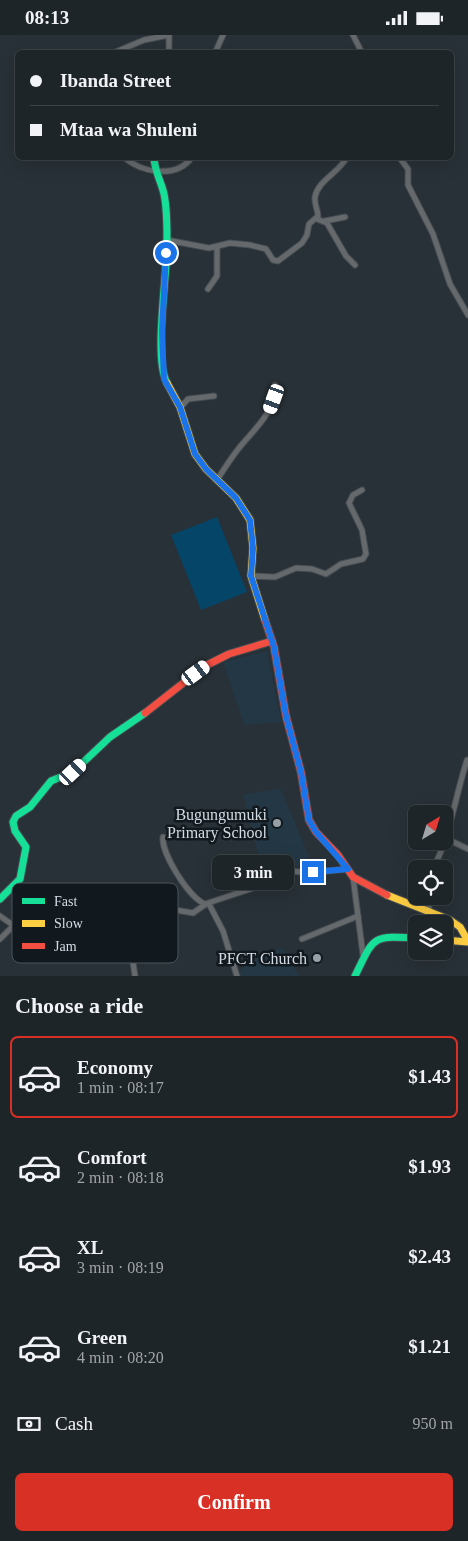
<!DOCTYPE html>
<html lang="en">
<head>
<meta charset="utf-8">
<style>
  body { margin:0; font-family:Georgia,serif; background:#2b3135; color:#f1f3f6; height:100vh; display:flex; flex-direction:column; font-size:19px; white-space:nowrap }
  * { box-sizing:border-box; margin:0 }
  p { font-size:16px; color:#a1a5a8 }
  .icon { flex:none; width:28px; height:28px; fill:none; stroke:currentColor; stroke-width:2; stroke-linecap:round; stroke-linejoin:round }
  .map { position:relative; height:941px; overflow:hidden }
  .panel { display:flex; flex-direction:column; background:#1e2529; flex:1 }
  .panel>* { flex:none }
  .top-card { position:absolute; left:15px; top:15px; width:439px; height:110px; border-radius:8px; box-shadow:0 5px 20px #0002,0 0 0 1px #3c4246; display:grid; align-content:center; height:110px; padding:0 15px; background:#1e2529 }
  .needle { width:32px; rotate:38deg }
  .controls { position:absolute; left:408px; top:770px; display:grid; gap:10px }
  .controls a { display:grid; place-items:center; width:45px; height:45px; border-radius:8px; background:#1e2529; box-shadow:0 5px 20px #0002,0 0 0 1px #3c4246; font-size:25px }
  .end { position:absolute; width:22px; height:22px; margin:-11px; border:6px solid #1a73e8; background:#fff; box-shadow:0 0 0 2px #fff }
  .from { border-radius:50% }
  .bubble { position:absolute; height:35px; border-radius:8px; background:#1e2529; box-shadow:0 5px 20px #0002,0 0 0 1px #3c4246; font-size:16px; font-weight:700; line-height:35px; text-align:center }
  .car { position:absolute; width:15px; height:30px; margin:-15px -8px; border-radius:6px; box-shadow:0 0 4px 1px #0007; background:linear-gradient(#fff 24%,#345 0 40%,#fff 0 76%,#345 0 86%,#fff 0) }
  .top-card b { display:flex; align-items:center; gap:18px; height:48px; font-size:19px }
  .top-card b+b { border-top:1px solid #3c4246 }
  .top-card i { width:12px; height:12px; background:#f1f3f6 }
  ul { padding:0; list-style:none }
  li { display:flex; align-items:center; gap:15px; height:82px; margin:0 10px 8px; padding:0 5px; border:2px solid transparent; border-radius:8px }
  li div { flex:1 }
  li b { display:block; font-size:19px }
  li em { font-style:normal; font-weight:700 }
  li.current { border-color:#d93025 }
  li>.icon { width:45px; height:45px; stroke-width:1.5 }
  h2 { padding:0 15px; font-size:22px; line-height:60px }
  .pay { display:flex; align-items:center; gap:12px; height:55px; padding:0 15px; font-size:19px }
  .pay p { margin-inline-start:auto }
  .primary-button { display:flex; gap:10px; margin-top:auto; padding:10px 15px }
  .primary-button a { flex:1; height:58px; border-radius:8px; background:#d93025; color:#fff; font-size:20px; font-weight:700; line-height:58px; text-align:center }
  .status { display:flex; justify-content:space-between; align-items:center; height:35px; padding:0 25px; background:#1e2529; direction:ltr }
  .status svg { height:14px; fill:currentColor }
  .map>svg:first-child { display:block }
  .built { fill:#233745 }
  .green { fill:#054567 }
  .lines { fill:none; stroke-linecap:round; stroke-linejoin:round }
  .street-casing { stroke:#454c51; stroke-width:7 }
  .fast-casing { stroke:#454c51; stroke-width:9 }
  .slow-casing { stroke:#454c51; stroke-width:9 }
  .jam-casing { stroke:#454c51; stroke-width:9 }
  .street { stroke:#65696c; stroke-width:5 }
  .fast { stroke:#16e098; stroke-width:7 }
  .slow { stroke:#ffcf43; stroke-width:7 }
  .jam { stroke:#f24e42; stroke-width:7 }
  .route { stroke:#1a73e8; stroke-width:6 }
  .poi-dot { fill:#97a0a7; stroke:#12191e; stroke-width:2 }
  .labels { text-anchor:middle; dominant-baseline:central; stroke-width:5; stroke-linejoin:round; paint-order:stroke }
  .poi-label { font-size:16px; fill:#d3dce4; stroke:#12191e; text-anchor:end }
  .key { fill:#12191e; stroke:#4c5459; stroke-width:1 }
  .key-label { font-size:14px; fill:#d3dce4 }
</style>
</head>
<body>
<div class="status"><b>08:13</b><svg viewBox="0 0 49 12"><path d="M0 12V9h3v3zM5 12V6h3v6zM10 12V3h3v9zM15 12V0h3v12zM26 1h20v11H26zM47 4h2v5h-2z"/></svg></div>
<div class="map">
<svg width="468" height="941" viewBox="0 0 468 941">
  <rect width="100%" height="100%" fill="#283137"/>
  <g class="built">
    <path d="M267,616L281,687L244,690L223,627Z"/>
    <path d="M281,754L309,822L298,831L263,839L243,759Z"/>
    <path d="M283,913L299,941H241L239,938L249,924Z"/>
  </g>
  <path class="green" d="M217,482L247,557L201,575L171,500Z"/>
  <g class="lines">
    <defs>
      <g id="street">
        <path d="M169,0V18"/>
        <path d="M353,0L362,18"/>
        <path d="M113,18L144,5L169,0"/>
        <path d="M215,18L223,0"/>
        <path d="M124,122C141,138 177,144 192,122"/>
        <path d="M399,122L408,134V150L433,199L450,249L468,280"/>
        <path d="M317,184L327,188L346,221L355,230"/>
        <path d="M325,186L345,182"/>
        <path d="M167,205L209,213L230,208L250,210L266,214L273,225L278,226L302,208L307,200L309,189L318,181C318,175 314,169 315,162C318,145 339,138 347,122"/>
        <path d="M208,254L217,241V212"/>
        <path d="M180,373L188,364L214,361"/>
        <path d="M217,445C224,434 231,423 239,413C255,393 275,378 275,350"/>
        <path d="M251,541L275,542L296,533L312,534L326,539L341,529L363,524L366,519L362,495L349,468L353,460L362,455"/>
        <path d="M163,802C161,818 189,863 205,869L256,852L276,850L292,836L307,838L348,834"/>
        <path d="M447,804L468,814"/>
        <path d="M433,834C451,799 455,762 467,725"/>
        <path d="M353,842L363,920"/>
        <path d="M426,861L430,877"/>
        <path d="M209,869L223,896L237,941"/>
        <path d="M0,881L51,917"/>
        <path d="M0,904L12,892"/>
        <path d="M302,904L358,881"/>
        <path d="M135,941L127,886L132,874L152,871L193,878L206,869"/>
      </g>
      <g id="fast">
        <path d="M154,122C154,135 161,146 164,159C167,173 167,190 167,204C168,238 153,322 167,348"/>
        <path d="M0,864L20,844L26,812L15,796L13,787L16,781L30,772L51,746L73,737L110,702L145,678"/>
        <path d="M355,941C374,903 370,900 416,903"/>
      </g>
      <g id="slow">
        <path d="M167,348L180,372L195,419L206,434L236,463L250,485L253,513L251,541L265,585"/>
        <path d="M387,860L450,885L460,892L468,906"/>
        <path d="M444,905L468,907"/>
      </g>
      <g id="jam">
        <path d="M265,585L274,612L286,681L301,737L309,785L316,797L338,820L353,842L387,860"/>
        <path d="M145,678L205,631L229,619L272,606"/>
      </g>
    </defs>
    <use href="#street" class="street-casing"/>
    <use href="#fast" class="fast-casing"/>
    <use href="#slow" class="slow-casing"/>
    <use href="#jam" class="jam-casing"/>
    <use href="#street" class="street"/>
    <use href="#fast" class="fast"/>
    <use href="#slow" class="slow"/>
    <use href="#jam" class="jam"/>
  </g>
  <g class="lines">
    <path class="route" d="M166,218L162,297L164,344L180,372L195,419L206,434L236,463L250,485L253,513L251,541L274,612L286,681L301,737L309,785L316,797L348,834L313,837"/>
  </g>
  <g class="poi-dot">
    <circle cx="277" cy="788" r="5"/>
    <circle cx="317" cy="923" r="5"/>
  </g>
  <g class="labels">
    <g class="poi-label">
      <text x="267" y="779">Bugungumuki<tspan x="267" dy="18">Primary School</tspan></text>
      <text x="307" y="923">PFCT Church</text>
    </g>
  </g>
  <rect x="12" y="848" width="166" height="80" rx="8" class="key"/>
  <rect x="22" y="863" width="23" height="6" fill="#16e098"/>
  <rect x="22" y="885" width="23" height="7" fill="#ffcf43"/>
  <rect x="22" y="908" width="23" height="6" fill="#f24e42"/>
  <g class="key-label">
    <text x="54" y="871">Fast</text>
    <text x="54" y="893">Slow</text>
    <text x="54" y="916">Jam</text>
  </g>
</svg>
<div class="controls">
<a><svg class="needle" viewBox="-14 -14 28 28"><path d="M0-13l5 13h-10z" fill="#e53935"/><path d="M0 13l5-13h-10z" fill="#a1a5a8"/></svg></a>
<a><svg class="icon" aria-label="locate" viewBox="0 0 24 24"><circle cx="12" cy="12" r="6"/><path d="M12 2v4M12 18v4M2 12h4M18 12h4"/></svg></a>
<a><svg class="icon" aria-label="layers" viewBox="0 0 24 24"><path d="M12 4l9 5-9 5-9-5zM3 14l9 5 9-5"/></svg></a>
</div>
<i class="end from" style="left:166px;top:218px"></i>
<i class="end" style="left:313px;top:837px"></i>
<div class="bubble" style="left:212px;top:820px;width:82px">3 min</div>
<i class="car" style="left:274px;top:364px;rotate:200deg"></i>
<i class="car" style="left:196px;top:638px;rotate:54deg"></i>
<i class="car" style="left:73px;top:737px;rotate:47deg"></i>
<div class="top-card">
<b><i class="from"></i>Ibanda Street</b>
<b><i></i>Mtaa wa Shuleni</b>
</div>
</div>
<section class="panel">
<h2>Choose a ride</h2>
<ul>
<li class="current"><svg class="icon" aria-label="car" viewBox="0 0 24 24"><path d="M5 17H2v-5l4-1 3-4h7l3 4 3 1v5h-3M9 17h6M6 11h13"/><circle cx="7" cy="17" r="2"/><circle cx="17" cy="17" r="2"/></svg><div><b>Economy</b><p>1 min · 08:17</p></div><em>$1.43</em></li>
<li><svg class="icon" aria-label="car" viewBox="0 0 24 24"><path d="M5 17H2v-5l4-1 3-4h7l3 4 3 1v5h-3M9 17h6M6 11h13"/><circle cx="7" cy="17" r="2"/><circle cx="17" cy="17" r="2"/></svg><div><b>Comfort</b><p>2 min · 08:18</p></div><em>$1.93</em></li>
<li><svg class="icon" aria-label="car" viewBox="0 0 24 24"><path d="M5 17H2v-5l4-1 3-4h7l3 4 3 1v5h-3M9 17h6M6 11h13"/><circle cx="7" cy="17" r="2"/><circle cx="17" cy="17" r="2"/></svg><div><b>XL</b><p>3 min · 08:19</p></div><em>$2.43</em></li>
<li><svg class="icon" aria-label="car" viewBox="0 0 24 24"><path d="M5 17H2v-5l4-1 3-4h7l3 4 3 1v5h-3M9 17h6M6 11h13"/><circle cx="7" cy="17" r="2"/><circle cx="17" cy="17" r="2"/></svg><div><b>Green</b><p>4 min · 08:20</p></div><em>$1.21</em></li>
</ul>
<div class="pay"><svg class="icon" aria-label="cash" viewBox="0 0 24 24"><path d="M3 7h18v10H3z"/><circle cx="12" cy="12" r="2"/></svg>Cash<p>950 m</p></div>
<div class="primary-button"><a>Confirm</a></div>
</section>
</body>
</html>
